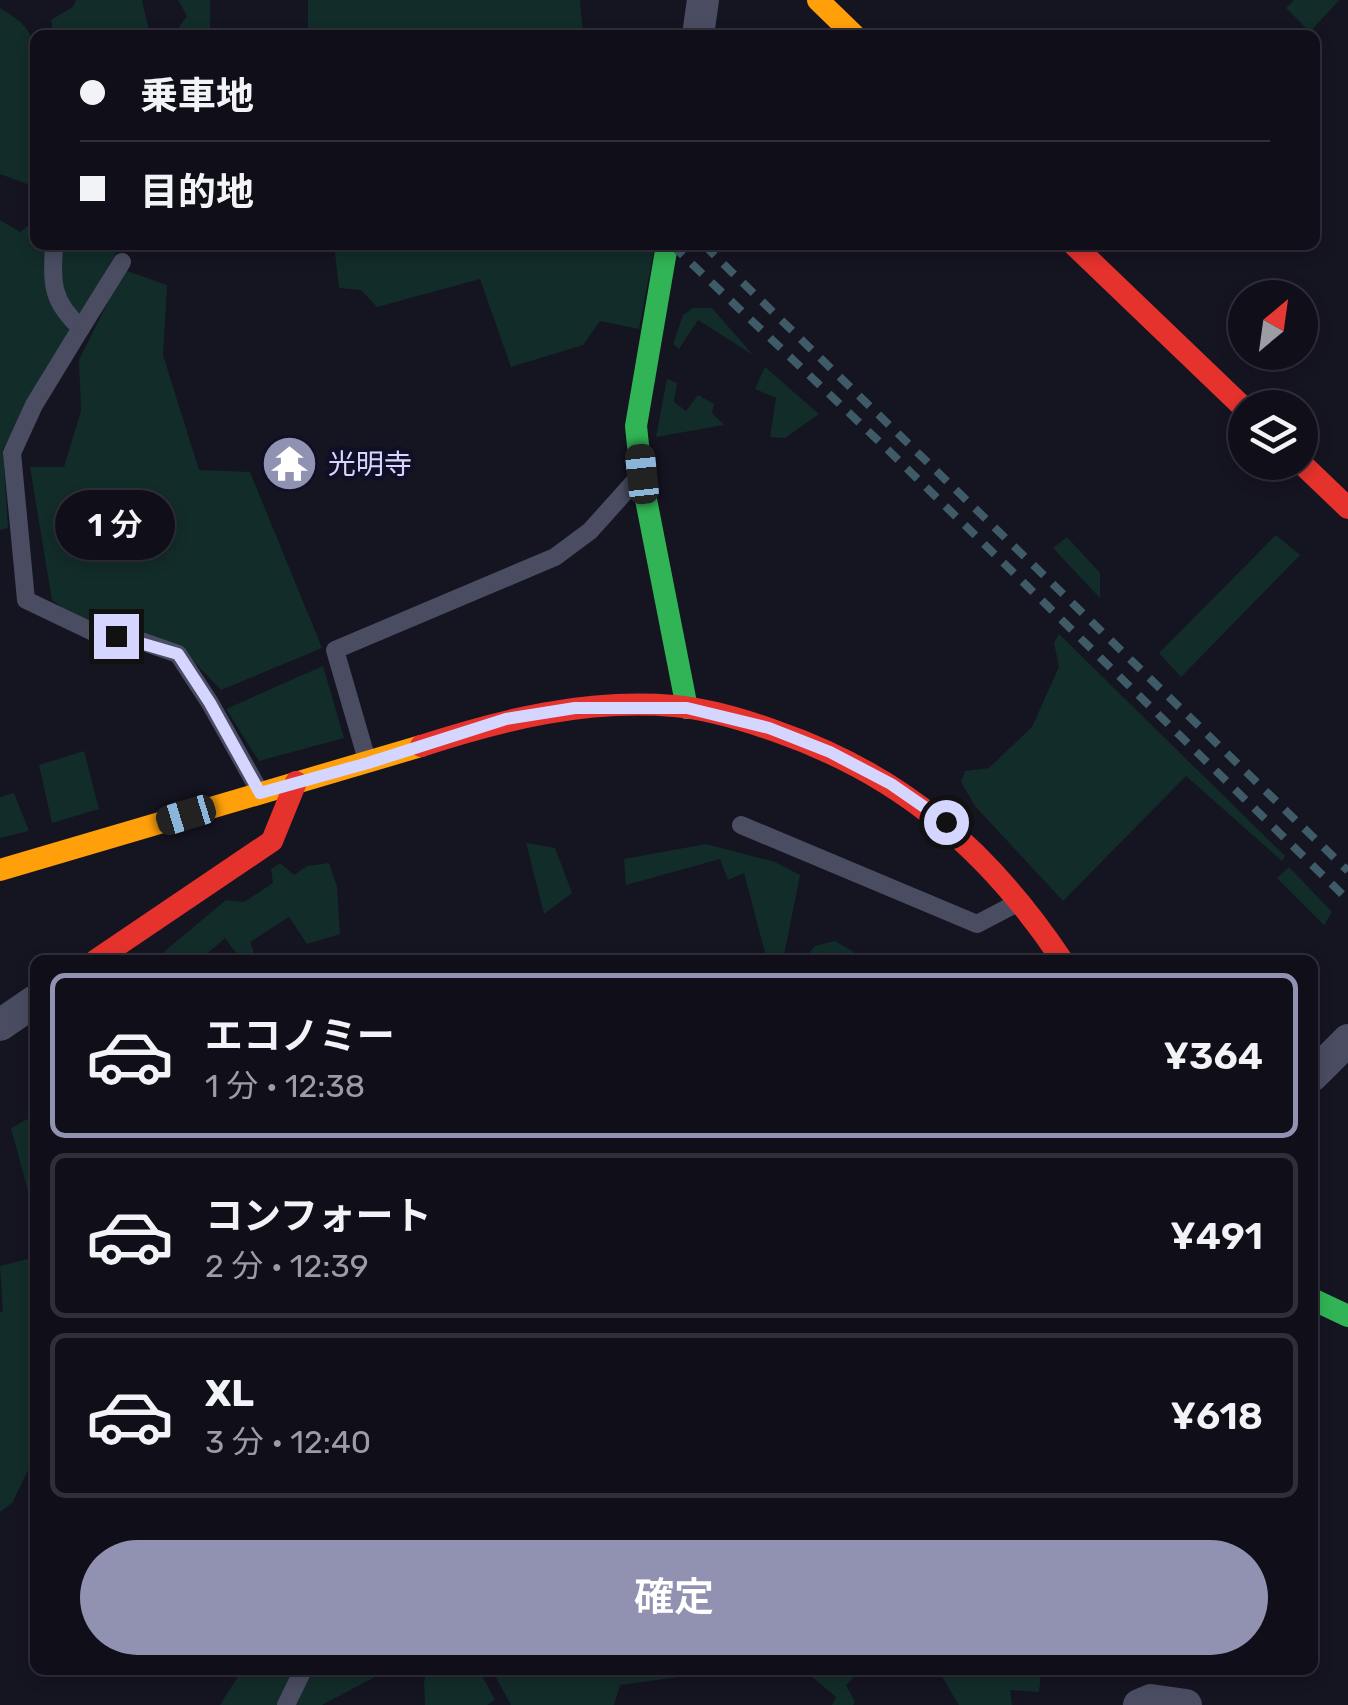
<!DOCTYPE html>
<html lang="ja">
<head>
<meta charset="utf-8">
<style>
  body { margin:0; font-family:Rubik,"Noto Sans JP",sans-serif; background:#191822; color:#f1f3f6; height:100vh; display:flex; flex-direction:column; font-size:38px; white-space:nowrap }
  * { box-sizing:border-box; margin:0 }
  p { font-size:32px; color:#9c9ca2 }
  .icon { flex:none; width:55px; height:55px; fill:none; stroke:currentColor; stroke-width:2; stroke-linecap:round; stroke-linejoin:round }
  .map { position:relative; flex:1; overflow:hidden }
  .sheet { position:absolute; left:30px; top:955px; width:1288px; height:720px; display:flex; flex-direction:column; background:#100f19; border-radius:15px; box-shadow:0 5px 15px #0003,0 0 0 2px #302f38 }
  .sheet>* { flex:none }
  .hud { position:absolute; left:30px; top:30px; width:1290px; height:220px; border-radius:15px; box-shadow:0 5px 15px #0003,0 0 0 2px #302f38; display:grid; align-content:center; height:220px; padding:0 50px; background:#100f19 }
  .needle { width:65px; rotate:29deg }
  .buttons { position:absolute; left:1228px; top:280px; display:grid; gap:20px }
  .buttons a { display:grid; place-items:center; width:90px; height:90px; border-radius:50%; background:#100f19; box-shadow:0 5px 15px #0003,0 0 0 2px #302f38; font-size:50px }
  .end { position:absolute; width:45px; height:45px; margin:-22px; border:12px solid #d4d6ff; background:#111; box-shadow:0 0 0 5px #111 }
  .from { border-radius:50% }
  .bubble { position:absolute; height:70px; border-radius:35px; background:#100f19; box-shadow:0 5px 15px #0003,0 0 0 2px #302f38; font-size:32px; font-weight:600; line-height:70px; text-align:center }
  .car { position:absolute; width:30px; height:60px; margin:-30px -15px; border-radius:12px; box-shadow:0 0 8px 2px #0007; background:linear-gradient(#222 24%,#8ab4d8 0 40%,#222 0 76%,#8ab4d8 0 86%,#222 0) }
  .hud b { display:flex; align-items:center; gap:35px; height:95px; font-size:38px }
  .hud b+b { border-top:2px solid #302f38 }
  .hud i { width:25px; height:25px; background:#f1f3f6 }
  ul { padding:18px 0 0; list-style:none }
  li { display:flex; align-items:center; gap:30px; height:165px; margin:0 20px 15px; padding:0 30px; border:5px solid #302f38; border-radius:15px }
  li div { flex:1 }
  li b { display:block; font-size:38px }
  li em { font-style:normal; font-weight:600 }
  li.current { border-color:#9192b1 }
  li>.icon { width:90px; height:90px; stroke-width:1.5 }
  .button { display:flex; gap:20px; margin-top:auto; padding:20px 50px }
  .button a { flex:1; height:115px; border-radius:60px; background:#9192b1; color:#fff; font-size:40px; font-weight:600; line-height:115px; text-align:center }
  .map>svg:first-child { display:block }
  .green { fill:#122c2a }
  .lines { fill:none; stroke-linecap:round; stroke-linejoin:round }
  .lane { stroke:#4a4c62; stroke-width:18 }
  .street { stroke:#4a4c62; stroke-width:32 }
  .fast { stroke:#30b455; stroke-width:22 }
  .slow { stroke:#ff9f0a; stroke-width:22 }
  .jam { stroke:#e5322d; stroke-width:22 }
  .rail { stroke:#405b68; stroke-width:8; stroke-dasharray:15 12; stroke-linecap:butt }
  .route { stroke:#d4d6ff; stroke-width:12 }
  .labels { text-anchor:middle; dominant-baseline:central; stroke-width:9; stroke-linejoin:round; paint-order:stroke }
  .poi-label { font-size:28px; fill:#d4d6ff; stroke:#100f26; text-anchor:start }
</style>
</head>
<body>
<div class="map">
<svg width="1348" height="1705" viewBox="0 0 1348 1705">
  <rect width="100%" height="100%" fill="#151421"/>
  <g class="green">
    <path d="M76,0H142L149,31L175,33L187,16L178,0H210V35H53L51,20L73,7Z"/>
    <path d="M308,0H580L583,35H308Z"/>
    <path d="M1294,0H1339L1310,32L1286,8Z"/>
    <path d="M0,8C18,19 30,27 35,48V187L0,174Z"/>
    <path d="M0,220L20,232L35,220V245H116V253L3,449L8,528L0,530Z"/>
    <path d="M334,245H655L639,329L600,321L583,345L511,367L480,279L377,307L361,290L339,288Z"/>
    <path d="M124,270L167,285L163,355L199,470L250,472L322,648L221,690L181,648L86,626L52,600L30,467H64L81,411L79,360Z"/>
    <path d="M693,308H712L753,355L698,320L679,349L673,344L683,315Z"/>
    <path d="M765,367L819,414L785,438L770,437L776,398L755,389Z"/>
    <path d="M667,379L677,383L674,402L686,411L698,395L714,404L712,413L724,425L656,437Z"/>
    <path d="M1276,535L1300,555L1181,677L1159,653Z"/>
    <path d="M1067,537L1100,573V598L1053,548Z"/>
    <path d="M1059,634L1285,856L1282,861L1186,776L1063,901L975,806L961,782L965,771L989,768L1032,727L1059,667L1054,643Z"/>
    <path d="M323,666L344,738L259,761L226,709Z"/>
    <path d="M84,751L99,809L52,823L39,765Z"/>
    <path d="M14,793L29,831L0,838V797Z"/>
    <path d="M526,843L555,848L572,893L544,914Z"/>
    <path d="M706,844L775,862L800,875L783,960H767L744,873L728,880L720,859L626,885L624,859Z"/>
    <path d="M280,863L294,875L307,866L329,863L337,887L340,934L307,944L289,917L250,942L257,960H241L225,938L200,960H154L226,900L244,902L273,883L271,869Z"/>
    <path d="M1289,867L1332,912L1324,925L1277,878Z"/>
    <path d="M835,941L867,960H803L815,946Z"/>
    <path d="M35,1115V1217L11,1128Z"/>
    <path d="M35,1257V1455L13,1502L0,1512V1312L3,1311L0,1266Z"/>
    <path d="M242,1670H388L322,1705H220Z"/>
    <path d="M427,1670H479L495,1700L487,1705H425L424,1683Z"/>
    <path d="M492,1670H682L679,1677L620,1685L614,1705H511Z"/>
    <path d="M804,1670H853L857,1674L846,1685L855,1702L853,1705H832L836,1697Z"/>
    <path d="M938,1670H1050L1041,1673L1039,1692L1010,1690L1012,1705H959Z"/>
  </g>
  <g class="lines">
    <g class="lane">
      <path d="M54,245C52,284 51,301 81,328L34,405L12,453L26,600L93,632L138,640L178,654L210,703L260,792"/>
      <path d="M81,328L122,262"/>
      <path d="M367,760L335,650L555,557L590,531L634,482"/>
      <path d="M741,825L977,924L1021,901"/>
      <path d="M286,1705L303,1670"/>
    </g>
    <g class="street">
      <path d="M698,35L703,0"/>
      <path d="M0,1025L35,1001"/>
      <path d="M1312,1076L1348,1040"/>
      <path d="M1139,1705L1151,1700L1186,1705"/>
    </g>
    <g class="fast">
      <path d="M667,245L636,426L641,474L687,708"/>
      <path d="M1312,1299L1348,1316"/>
    </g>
    <g class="slow">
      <path d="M818,0L854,35"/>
      <path d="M0,870L421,746"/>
    </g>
    <g class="jam">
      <path d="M1074,245L1245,409"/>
      <path d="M1300,462L1348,508"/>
      <path d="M421,746C504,719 586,699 674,706C709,709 745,720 778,732C902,775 990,852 1062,960"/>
      <path d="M96,960L272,841L296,782"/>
    </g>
    <g class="rail">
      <path d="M672,245L885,447L1348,900"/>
      <path d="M704,245L1348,871"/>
    </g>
  </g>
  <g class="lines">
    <path class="route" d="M116,636L178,654L210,703L260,793L368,763L506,719L575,708H687L769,728L830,752L891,784L946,822"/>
  </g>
  <defs>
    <symbol id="temple-disc" viewBox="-11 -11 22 22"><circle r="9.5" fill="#9192b1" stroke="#100f26"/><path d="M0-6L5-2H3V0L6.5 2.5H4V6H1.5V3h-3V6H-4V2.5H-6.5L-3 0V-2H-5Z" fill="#fff"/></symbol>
  </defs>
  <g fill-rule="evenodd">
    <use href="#temple-disc" x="258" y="432" width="63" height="63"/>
  </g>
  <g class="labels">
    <g class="poi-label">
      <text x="328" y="464">光明寺</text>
    </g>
  </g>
</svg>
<div class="buttons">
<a><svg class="needle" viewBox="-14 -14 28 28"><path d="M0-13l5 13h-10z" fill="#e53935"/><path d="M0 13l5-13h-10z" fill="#9c9ca2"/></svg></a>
<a><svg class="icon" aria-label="layers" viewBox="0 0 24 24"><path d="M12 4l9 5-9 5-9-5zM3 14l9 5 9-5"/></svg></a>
</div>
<i class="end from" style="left:946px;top:822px"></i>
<i class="end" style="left:116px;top:636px"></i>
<div class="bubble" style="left:55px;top:490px;width:120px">1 分</div>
<i class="car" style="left:642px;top:474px;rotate:354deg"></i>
<i class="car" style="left:186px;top:815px;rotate:253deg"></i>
<div class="hud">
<b><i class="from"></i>乗車地</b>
<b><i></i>目的地</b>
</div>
<section class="sheet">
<ul>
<li class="current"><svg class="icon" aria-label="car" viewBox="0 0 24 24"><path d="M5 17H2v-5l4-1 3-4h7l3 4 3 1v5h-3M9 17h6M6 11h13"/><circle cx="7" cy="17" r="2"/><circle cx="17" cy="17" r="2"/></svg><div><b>エコノミー</b><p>1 分 · 12:38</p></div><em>¥364</em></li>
<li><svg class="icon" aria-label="car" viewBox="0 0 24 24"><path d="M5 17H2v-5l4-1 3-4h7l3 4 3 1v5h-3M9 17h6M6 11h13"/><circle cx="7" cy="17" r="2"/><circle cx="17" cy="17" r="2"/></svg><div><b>コンフォート</b><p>2 分 · 12:39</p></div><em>¥491</em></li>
<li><svg class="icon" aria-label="car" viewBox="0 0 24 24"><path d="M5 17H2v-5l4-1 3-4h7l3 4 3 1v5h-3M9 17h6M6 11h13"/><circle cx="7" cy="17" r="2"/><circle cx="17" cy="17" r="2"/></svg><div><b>XL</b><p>3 分 · 12:40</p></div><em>¥618</em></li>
</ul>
<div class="button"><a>確定</a></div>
</section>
</div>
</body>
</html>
